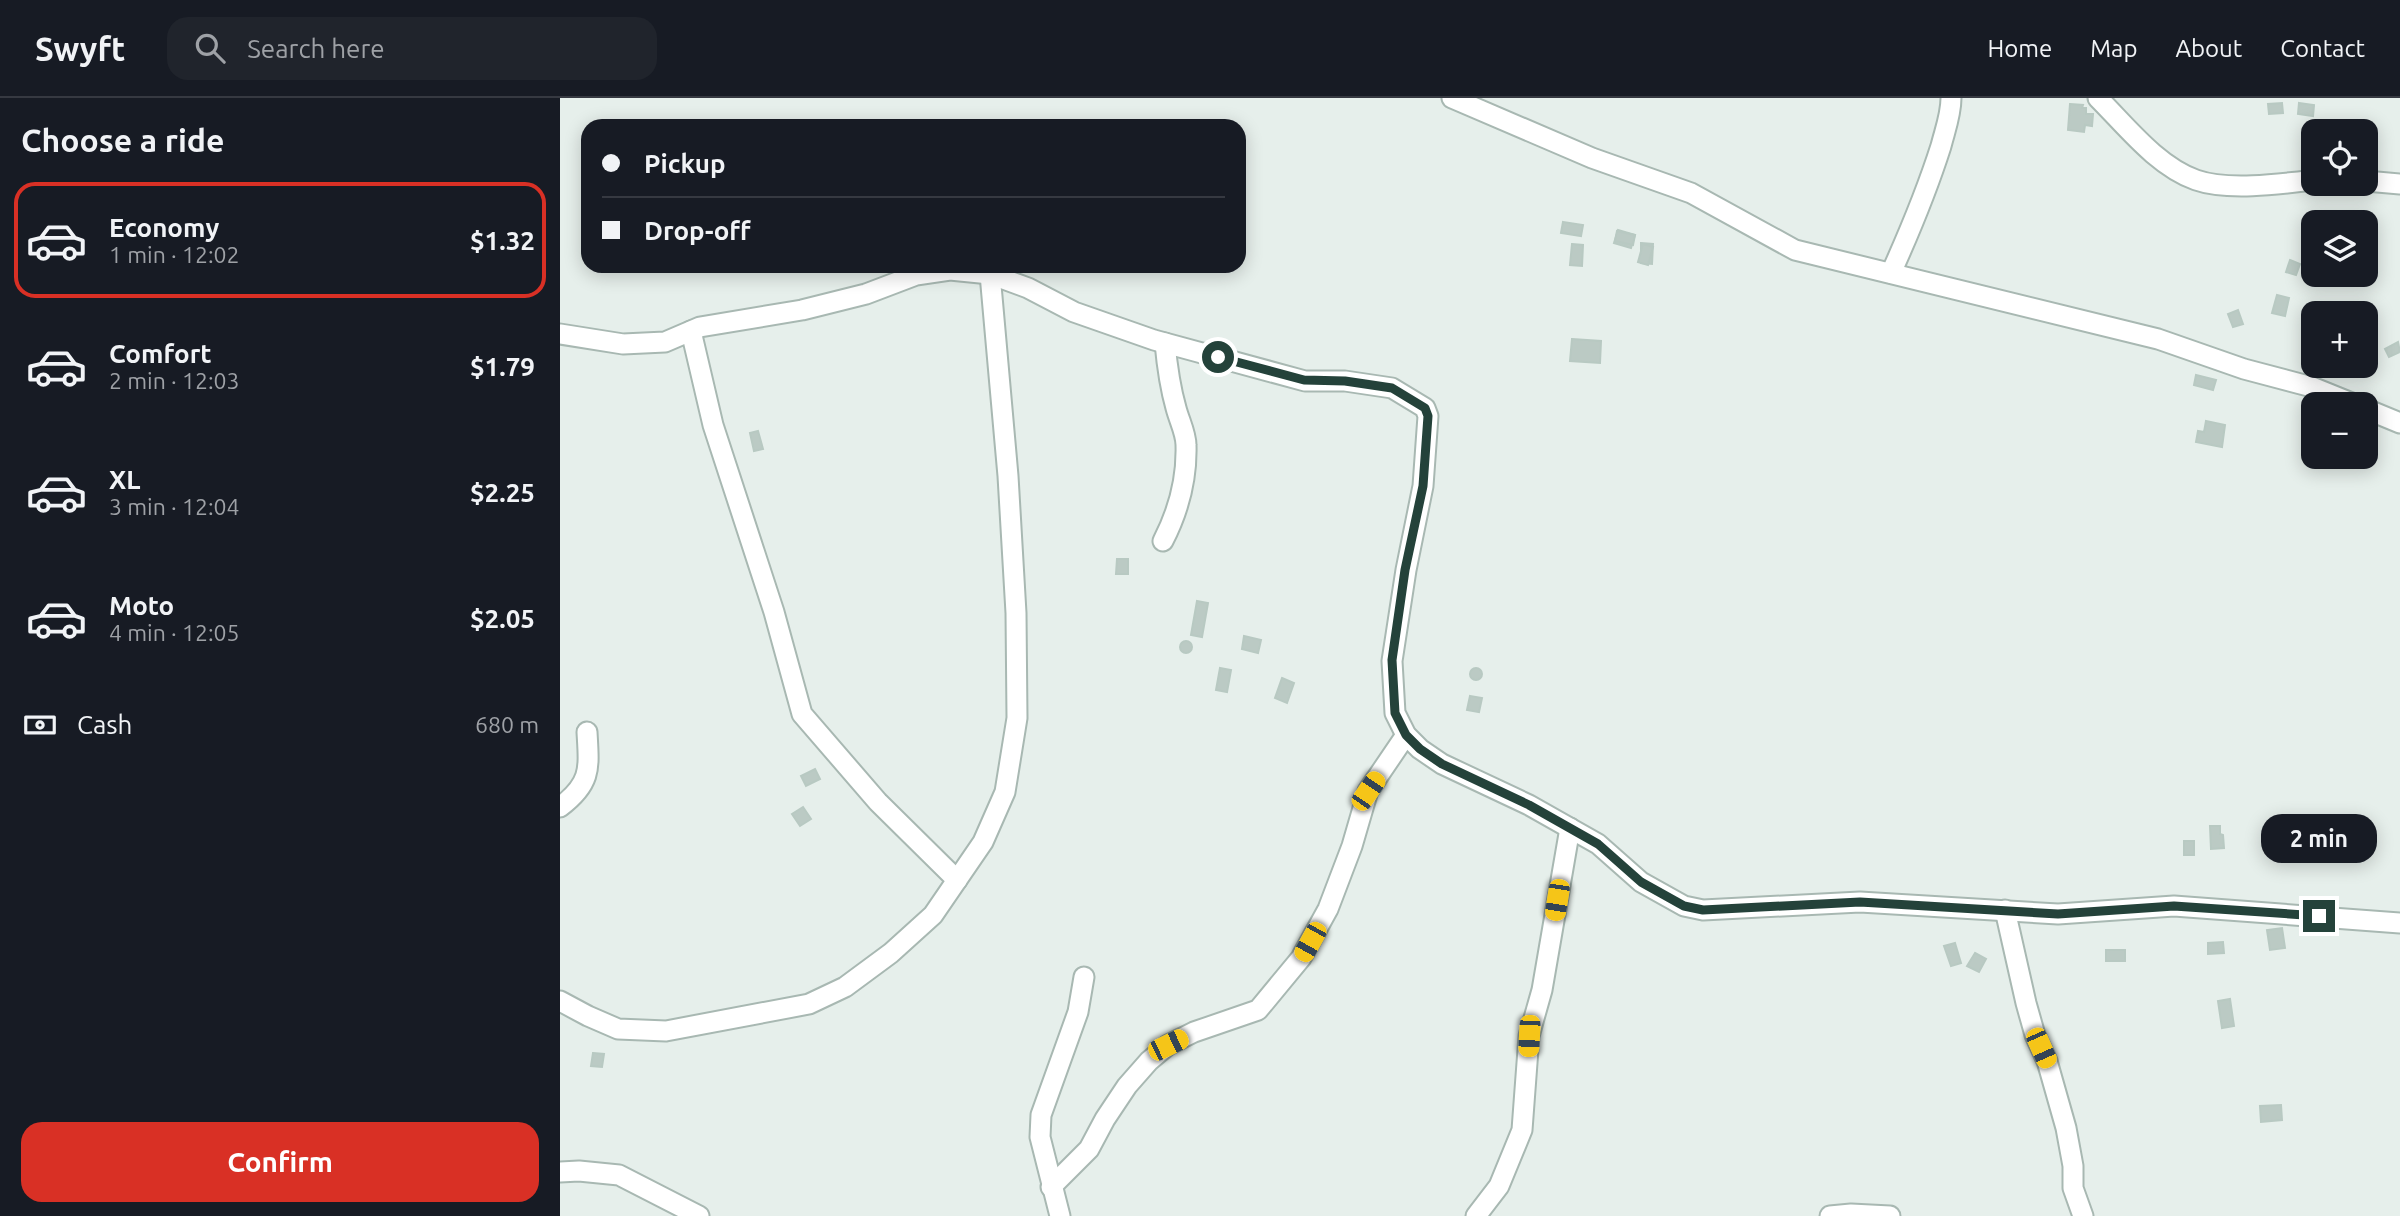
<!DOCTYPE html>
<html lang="en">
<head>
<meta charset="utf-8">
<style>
  body { margin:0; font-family:Ubuntu,sans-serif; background:#20242c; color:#f1f3f6; height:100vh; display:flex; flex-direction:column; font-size:26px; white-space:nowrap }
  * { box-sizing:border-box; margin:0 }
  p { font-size:23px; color:#9ea1a6 }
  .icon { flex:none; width:38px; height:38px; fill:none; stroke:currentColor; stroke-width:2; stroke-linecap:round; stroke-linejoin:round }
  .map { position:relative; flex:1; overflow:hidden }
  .sheet { display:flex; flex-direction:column; background:#171b24; width:560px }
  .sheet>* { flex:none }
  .top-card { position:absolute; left:21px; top:21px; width:665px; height:154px; border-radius:21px; box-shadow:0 4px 18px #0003; display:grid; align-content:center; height:154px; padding:0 21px; background:#171b24 }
  .controls { position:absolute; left:1741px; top:21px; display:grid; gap:14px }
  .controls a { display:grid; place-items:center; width:77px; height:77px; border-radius:14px; background:#171b24; box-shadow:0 4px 18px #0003; font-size:35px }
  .end { position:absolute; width:32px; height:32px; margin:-16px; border:9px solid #24423a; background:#fff; box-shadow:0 0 0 4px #fff }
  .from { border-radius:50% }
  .bubble { position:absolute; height:49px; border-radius:21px; background:#171b24; box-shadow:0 4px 18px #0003; font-size:23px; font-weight:700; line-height:49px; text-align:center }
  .car { position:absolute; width:21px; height:42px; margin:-21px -10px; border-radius:9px; box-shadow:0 0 5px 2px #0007; background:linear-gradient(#f5c518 24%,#345 0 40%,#f5c518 0 76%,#345 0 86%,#f5c518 0) }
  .top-card b { display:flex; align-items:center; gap:24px; height:66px; font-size:26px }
  .top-card b+b { border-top:2px solid #363941 }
  .top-card i { width:18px; height:18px; background:#f1f3f6 }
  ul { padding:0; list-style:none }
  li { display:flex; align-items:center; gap:21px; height:116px; margin:0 14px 10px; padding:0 7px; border:4px solid transparent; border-radius:21px }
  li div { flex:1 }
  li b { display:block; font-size:26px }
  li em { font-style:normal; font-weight:700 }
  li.active { border-color:#d93025 }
  li>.icon { width:63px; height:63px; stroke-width:1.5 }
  h2 { padding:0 21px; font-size:32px; line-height:84px }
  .pay { display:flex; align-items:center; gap:18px; height:77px; padding:0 21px; font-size:26px }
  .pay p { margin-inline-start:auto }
  .action { display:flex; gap:14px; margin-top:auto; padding:14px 21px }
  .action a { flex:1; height:80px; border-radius:21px; background:#d93025; color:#fff; font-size:28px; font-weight:700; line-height:80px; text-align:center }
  header { display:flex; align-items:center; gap:42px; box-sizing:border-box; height:98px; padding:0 35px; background:#171b24; border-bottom:2px solid #363941 }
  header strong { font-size:33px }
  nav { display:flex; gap:38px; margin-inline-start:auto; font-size:24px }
  .search { width:490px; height:63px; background:#20242c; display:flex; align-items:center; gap:18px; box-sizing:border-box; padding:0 24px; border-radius:21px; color:#9ea1a6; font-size:26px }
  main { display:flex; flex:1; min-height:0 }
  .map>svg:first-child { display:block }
  .building { fill:#bbcac4; stroke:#b8c9c2; stroke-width:2 }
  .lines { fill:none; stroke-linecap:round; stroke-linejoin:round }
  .minor-casing { stroke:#a8b8b2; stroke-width:23 }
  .minor { stroke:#fff; stroke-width:19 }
  .route { stroke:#24423a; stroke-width:9 }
</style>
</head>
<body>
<header>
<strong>Swyft</strong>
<div class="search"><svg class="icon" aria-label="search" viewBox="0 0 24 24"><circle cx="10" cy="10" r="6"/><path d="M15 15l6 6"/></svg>Search here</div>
<nav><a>Home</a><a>Map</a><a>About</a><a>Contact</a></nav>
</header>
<main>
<section class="sheet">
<h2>Choose a ride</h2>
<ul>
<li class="active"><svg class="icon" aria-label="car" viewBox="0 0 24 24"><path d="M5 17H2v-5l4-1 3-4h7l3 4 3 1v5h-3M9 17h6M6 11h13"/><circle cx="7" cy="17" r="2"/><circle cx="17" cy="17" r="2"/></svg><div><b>Economy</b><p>1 min · 12:02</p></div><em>$1.32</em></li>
<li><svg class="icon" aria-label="car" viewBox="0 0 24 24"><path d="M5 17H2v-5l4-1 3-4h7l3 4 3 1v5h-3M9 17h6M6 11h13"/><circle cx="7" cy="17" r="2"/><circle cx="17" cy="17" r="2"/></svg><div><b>Comfort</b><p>2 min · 12:03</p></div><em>$1.79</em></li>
<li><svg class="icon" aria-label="car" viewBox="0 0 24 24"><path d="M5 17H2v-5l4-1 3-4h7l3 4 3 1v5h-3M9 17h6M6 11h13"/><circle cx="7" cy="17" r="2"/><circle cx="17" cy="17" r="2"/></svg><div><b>XL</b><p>3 min · 12:04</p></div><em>$2.25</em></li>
<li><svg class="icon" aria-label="car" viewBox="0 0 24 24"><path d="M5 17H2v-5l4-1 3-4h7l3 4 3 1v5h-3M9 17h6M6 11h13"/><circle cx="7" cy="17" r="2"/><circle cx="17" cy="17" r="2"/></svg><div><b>Moto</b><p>4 min · 12:05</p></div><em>$2.05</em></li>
</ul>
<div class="pay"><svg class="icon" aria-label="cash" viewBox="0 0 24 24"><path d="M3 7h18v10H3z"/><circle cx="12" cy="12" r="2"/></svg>Cash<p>680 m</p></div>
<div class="action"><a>Confirm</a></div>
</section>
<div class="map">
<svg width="1840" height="1118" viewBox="0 0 1840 1118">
  <rect width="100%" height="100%" fill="#e6efeb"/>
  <g class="building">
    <path d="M1722,5L1723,15L1709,16L1708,6Z"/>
    <path d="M1739,5L1754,7L1753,18L1738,16Z"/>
    <path d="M1510,6L1523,7L1522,10H1526V16H1533L1532,28L1525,27L1524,34L1508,32Z"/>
    <path d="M1003,124L1023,127L1021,138L1001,135Z"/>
    <path d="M1058,132L1075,137L1071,150L1054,145Z"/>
    <path d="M1057,133L1075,137L1073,147L1055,143Z"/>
    <path d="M1081,145L1093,146L1092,166L1081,165Z"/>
    <path d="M1012,146L1023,147L1022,168L1010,167Z"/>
    <path d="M1083,146L1093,149L1088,167L1078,164Z"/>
    <path d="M1730,162L1740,166L1736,177L1726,174Z"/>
    <path d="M1717,197L1729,200L1725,218L1712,215Z"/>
    <path d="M1678,212L1683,226L1673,229L1668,216Z"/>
    <path d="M1012,241L1041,243L1040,265L1010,263Z"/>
    <path d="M1838,244L1840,254L1829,259L1825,251Z"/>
    <path d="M1636,277L1656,282L1653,292L1634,287Z"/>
    <path d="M1646,323L1665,327L1662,349L1636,344L1638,333L1644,334Z"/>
    <path d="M198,333L203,351L194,353L190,335Z"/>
    <path d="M557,461H568V476H556Z"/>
    <path d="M637,503L648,505L642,539L631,537Z"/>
    <path d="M684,538L701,542L698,555L682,551Z"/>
    <circle cx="626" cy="549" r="6"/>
    <circle cx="916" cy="576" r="6"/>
    <path d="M660,570L671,572L667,594L656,592Z"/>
    <path d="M722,580L734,585L727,605L715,600Z"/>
    <path d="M910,598L922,600L919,614L907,612Z"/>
    <path d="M255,671L260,681L246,688L241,678Z"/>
    <path d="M243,709L251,721L240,728L232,716Z"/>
    <path d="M1650,728H1660V736L1663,737L1664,750L1651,751Z"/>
    <rect x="1624" y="743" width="10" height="14"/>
    <path d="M1722,830L1725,850L1710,852L1707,832Z"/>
    <path d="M1663,844L1664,855L1648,856V845Z"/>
    <path d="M1395,845L1401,865L1391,868L1384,848Z"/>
    <rect x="1546" y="852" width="19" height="11"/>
    <path d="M1415,855L1426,861L1419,874L1407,868Z"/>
    <path d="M1670,901L1674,928L1662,930L1658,903Z"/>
    <path d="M33,955L44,956L42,969L31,968Z"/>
    <path d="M1721,1007L1722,1022L1701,1024L1700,1008Z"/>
  </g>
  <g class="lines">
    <defs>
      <g id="minor">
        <path d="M892,0L1032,60L1131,95L1235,152L1598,241L1684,271L1752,289L1794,306"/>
        <path d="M1538,0C1567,29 1597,68 1636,82C1667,93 1721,86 1754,82"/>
        <path d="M1806,83L1840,86"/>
        <path d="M1331,175C1350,133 1367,92 1381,48C1385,32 1391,17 1391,0"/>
        <path d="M131,233L153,327L214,514L242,616L318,704L397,782"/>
        <path d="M0,236L63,246L105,244L140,229L242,212L306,196L356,177L390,172L430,176L468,190L514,214L594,242L745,283H785L832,290L865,310L868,318L863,388L846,472L832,563L835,615L846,637L860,651L882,666L969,707L1038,746L1081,784L1124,808L1143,812L1300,804L1498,816L1614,808L1840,825"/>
        <path d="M1806,311L1840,325"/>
        <path d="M603,443C618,414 627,381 626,347C626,335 619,322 616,310C610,289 607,267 605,245"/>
        <path d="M0,709C32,685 29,670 27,634"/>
        <path d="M1445,812L1466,905L1475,937L1487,963L1506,1030L1513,1068V1090L1523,1118"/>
        <path d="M0,903L28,918L58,931L106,933L249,906L285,889L331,855L373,817L423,744L445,694L457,620L456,515L448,378L430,176"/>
        <path d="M0,1074L19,1073L59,1077L139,1118"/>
        <path d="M491,1089L529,1051L545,1021L567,988L589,963L608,947L634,934L698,912L741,860L768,811L792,748L808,693L846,637"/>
        <path d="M500,1118L480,1039L481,1017L518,914L524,879"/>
        <path d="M916,1118L939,1088L962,1032L969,938L982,892L1010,730"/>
        <path d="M1270,1118L1291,1116L1330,1118"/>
      </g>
    </defs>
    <use href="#minor" class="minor-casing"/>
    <use href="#minor" class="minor"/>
  </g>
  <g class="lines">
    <path class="route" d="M658,259L744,282L785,283L832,290L865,310L868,318L863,388L845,472L832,562L835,615L846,637L860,651L882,666L969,707L1038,746L1081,784L1124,808L1143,812L1300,804L1498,816L1614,808L1759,818"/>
  </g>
</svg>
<div class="controls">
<a><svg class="icon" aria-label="locate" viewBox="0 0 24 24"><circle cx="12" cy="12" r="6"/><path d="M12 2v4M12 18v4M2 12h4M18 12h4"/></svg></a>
<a><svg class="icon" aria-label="layers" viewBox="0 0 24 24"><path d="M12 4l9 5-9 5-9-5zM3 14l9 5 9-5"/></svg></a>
<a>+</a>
<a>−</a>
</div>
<i class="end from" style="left:658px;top:259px"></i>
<i class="end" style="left:1759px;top:818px"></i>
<div class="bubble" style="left:1701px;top:716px;width:116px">2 min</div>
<i class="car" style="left:808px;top:693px;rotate:34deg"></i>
<i class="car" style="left:997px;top:802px;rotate:189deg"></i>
<i class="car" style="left:750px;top:844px;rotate:209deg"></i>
<i class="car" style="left:969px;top:938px;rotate:183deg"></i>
<i class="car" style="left:608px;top:947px;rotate:64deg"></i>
<i class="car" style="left:1481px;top:950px;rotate:156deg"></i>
<div class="top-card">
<b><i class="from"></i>Pickup</b>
<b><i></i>Drop-off</b>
</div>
</div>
</main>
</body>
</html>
